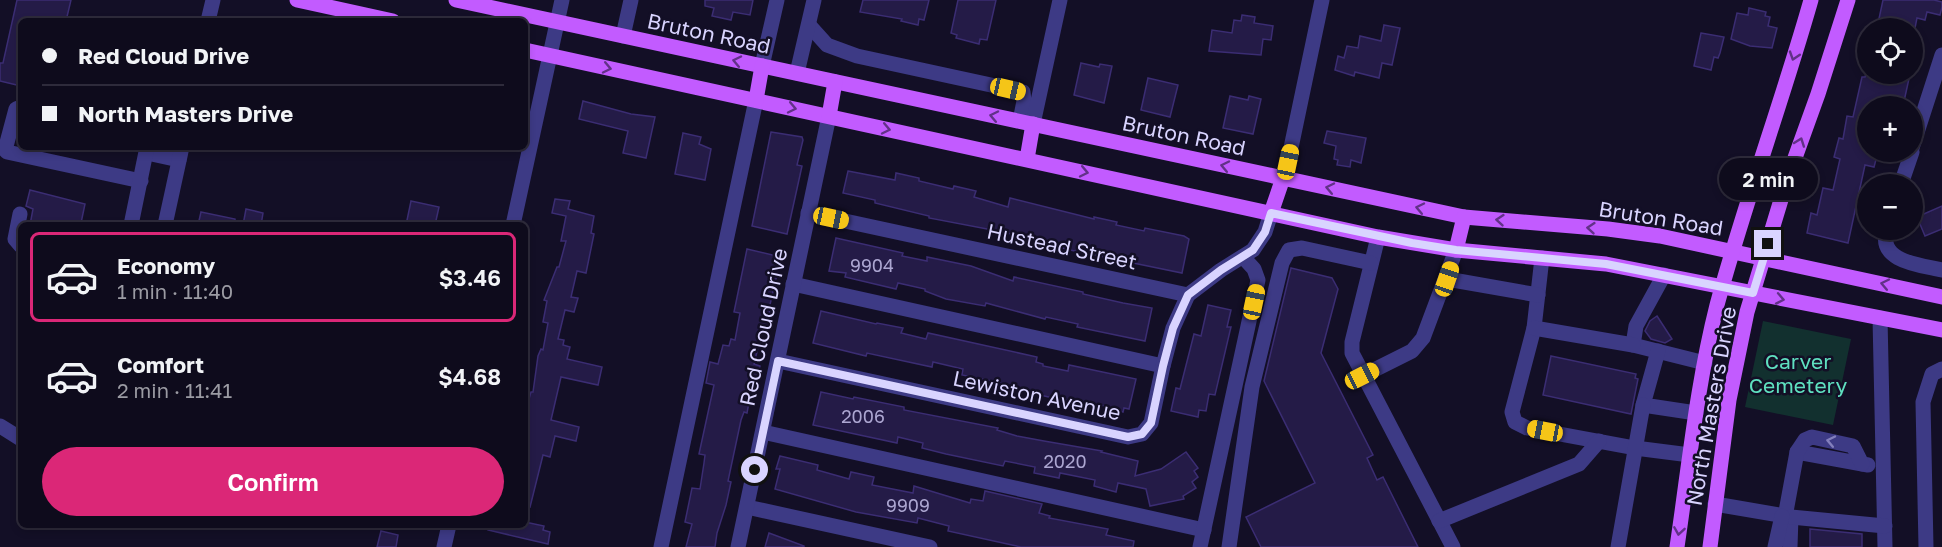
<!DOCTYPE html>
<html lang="en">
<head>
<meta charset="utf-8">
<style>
  body { margin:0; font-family:"Golos Text",sans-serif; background:#1c1929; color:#f1f3f6; height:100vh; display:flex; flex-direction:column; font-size:22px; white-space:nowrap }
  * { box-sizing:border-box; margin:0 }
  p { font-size:20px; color:#9b9ba3 }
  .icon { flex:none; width:33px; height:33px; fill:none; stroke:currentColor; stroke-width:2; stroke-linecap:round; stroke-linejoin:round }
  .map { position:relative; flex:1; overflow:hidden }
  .sheet { position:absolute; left:18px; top:222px; width:510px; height:306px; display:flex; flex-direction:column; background:#0e0b1c; border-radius:9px; box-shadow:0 3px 9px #0003,0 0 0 2px #2e2b3b }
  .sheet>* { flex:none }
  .banner { position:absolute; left:18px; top:18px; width:510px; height:132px; border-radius:9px; box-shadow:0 3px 9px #0003,0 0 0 2px #2e2b3b; display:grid; align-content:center; height:132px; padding:0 24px; background:#0e0b1c }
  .controls { position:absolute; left:1857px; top:18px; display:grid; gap:12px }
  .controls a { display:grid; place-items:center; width:66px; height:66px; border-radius:50%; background:#0e0b1c; box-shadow:0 3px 9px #0003,0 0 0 2px #2e2b3b; font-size:30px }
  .end { position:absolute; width:27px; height:27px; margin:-14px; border:8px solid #d9d4ff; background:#111; box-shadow:0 0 0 3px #111 }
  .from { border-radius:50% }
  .bubble { position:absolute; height:42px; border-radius:21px; background:#0e0b1c; box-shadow:0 3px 9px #0003,0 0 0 2px #2e2b3b; font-size:20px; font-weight:600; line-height:42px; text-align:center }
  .car { position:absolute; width:18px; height:36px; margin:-18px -9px; border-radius:8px; box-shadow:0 0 4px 2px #0007; background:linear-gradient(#f5c518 24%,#345 0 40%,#f5c518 0 76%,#345 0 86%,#f5c518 0) }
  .banner b { display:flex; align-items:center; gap:21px; height:57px; font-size:22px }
  .banner b+b { border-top:2px solid #2e2b3b }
  .banner i { width:15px; height:15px; background:#f1f3f6 }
  ul { padding:10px 0 0; list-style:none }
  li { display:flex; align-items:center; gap:18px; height:90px; margin:0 12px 9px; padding:0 12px; border:3px solid transparent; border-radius:9px }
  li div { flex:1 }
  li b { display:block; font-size:22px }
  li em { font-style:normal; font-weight:600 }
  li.on { border-color:#db2777 }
  li>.icon { width:54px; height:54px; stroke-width:1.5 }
  .primary-button { display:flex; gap:12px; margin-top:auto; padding:12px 24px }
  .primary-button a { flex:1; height:69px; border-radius:36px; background:#db2777; color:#fff; font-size:24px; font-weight:600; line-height:69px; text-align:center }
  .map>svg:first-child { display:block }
  .green { fill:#12302f }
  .building { fill:#241b47; stroke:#3b2d73; stroke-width:1.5 }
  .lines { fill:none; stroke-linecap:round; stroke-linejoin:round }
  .minor { stroke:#3d3a85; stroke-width:15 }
  .major { stroke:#c25bff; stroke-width:15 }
  .oneway { stroke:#623188 }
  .oneway2 { stroke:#837fbc }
  .route { stroke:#d9d4ff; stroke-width:8 }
  .labels { text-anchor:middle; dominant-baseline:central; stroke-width:5; stroke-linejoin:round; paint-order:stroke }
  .number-label { font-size:18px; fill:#aca6d1 }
  .street-label { font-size:21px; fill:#d9d4ff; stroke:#130f26 }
  .park-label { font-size:21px; fill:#5fe0c0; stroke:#130f26 }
</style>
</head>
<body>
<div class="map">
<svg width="1942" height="547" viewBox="0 0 1942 547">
  <rect width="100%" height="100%" fill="#130f26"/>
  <path class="green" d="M1763,321L1851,339L1833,425L1745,407Z"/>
  <g class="building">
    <path d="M17,0H71L66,21H21V86L0,81V63H3Z"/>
    <path d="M705,0H753L750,15L733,12L731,20L712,16L714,8L705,6Z"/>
    <path d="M863,0H929L924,20L919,19L918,25L901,21L902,19L860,12Z"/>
    <path d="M958,0H996L987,40L980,39L979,44L956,38L957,35L951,33Z"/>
    <path d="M1883,0H1934L1942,2V7L1940,15L1927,12L1925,20L1917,18L1915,28H1877Z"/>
    <path d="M1749,8L1766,12L1765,16L1770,17L1768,26L1777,28L1772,48L1750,46L1731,39L1737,13L1748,15Z"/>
    <path d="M1242,15L1255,17L1254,23L1273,26L1271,40L1263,39L1261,55L1209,51L1212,30L1232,33L1234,20L1241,21Z"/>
    <path d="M1384,25L1400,28L1392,65L1382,63L1379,78L1355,72L1354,76L1335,70L1338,56L1344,58L1347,46L1358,48L1360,36L1381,41Z"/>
    <path d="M1701,33L1724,37L1720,53L1718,58L1714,57L1711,70L1694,66Z"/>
    <path d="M1081,63L1099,67L1100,64L1112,66L1104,103L1074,95Z"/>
    <path d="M1866,74H1910L1903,106H1868V152H1878L1874,167L1865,165L1848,243L1807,233L1811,213L1817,215L1823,188L1833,190L1840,159L1834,157L1839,138L1843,139L1847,116L1853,117L1862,77H1865Z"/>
    <path d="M1148,78L1178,85L1170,117L1141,110Z"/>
    <path d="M1230,96L1248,100L1249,96L1261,99L1253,134L1223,128Z"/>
    <path d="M583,101L631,114L655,117L646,158L623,153L628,131L579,119Z"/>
    <path d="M1327,131L1366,138L1361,163L1351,160L1350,167L1337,165L1338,160L1334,159L1336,146L1324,143Z"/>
    <path d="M771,132L802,137L803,140L797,165L802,166L787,234L752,226Z"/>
    <path d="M683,133L701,137L699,144L711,149L705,180L675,174Z"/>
    <path d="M848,171L895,180L896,173L919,178V181L953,189L954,186L976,191L974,197L1008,207L1010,198L1094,219V217L1117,222L1116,225L1144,231L1145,228L1184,236L1189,239L1182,273L1070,250L1003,232L929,218V216L875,203V200L843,193Z"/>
    <path d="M30,190L85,204L81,223L30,225L33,209L26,206Z"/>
    <path d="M555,199L570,201L568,209L594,216L591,233L594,234L586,273L577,271L571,297L578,298L574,312L565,310L558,339L564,340L563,345L570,347L567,359L602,367L598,385L561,377L551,420L579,427L576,441L555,436L550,457L543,455L530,507L525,506V407L527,399H529L531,392H533L538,356L541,349L543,350L548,323L543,322L547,301L544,300L557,267H559L566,241H561L566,216L552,213Z"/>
    <path d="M411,201L439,207L435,225H406Z"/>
    <path d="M1942,206V229L1925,236L1917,217Z"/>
    <path d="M246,209L263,213L261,225H243Z"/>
    <path d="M201,212L235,219V225H198Z"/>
    <path d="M836,238L903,253L902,256L927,261V257L971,266L1013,281L1014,277L1083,292V294L1123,303L1152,308L1145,341L1077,327L1078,324L1046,317L1045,319L986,303L985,306L946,299L925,291V289L898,283L896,289L845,277L846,273L829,271Z"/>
    <path d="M747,249L781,257L769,309L770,310L769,317H771L768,332L762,331L754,364L760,366L754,392H751L747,413L744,412L741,420L728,481L731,482L726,505L717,533L715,547H686L692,524L685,522L692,488L700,489L704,463L705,455L699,454L714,385L706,383L710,362L718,364L723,345L729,346L731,339L735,340L740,313L734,312Z"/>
    <path d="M1291,268L1332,278L1338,289L1321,353L1373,455L1367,458L1377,480L1383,477L1418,547H1261L1246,517L1315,483L1264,381Z"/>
    <path d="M1208,305L1231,310L1227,327H1231L1230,331L1215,395L1209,394L1206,411L1199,410L1198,417L1171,411L1176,388L1180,389L1194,334L1201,336Z"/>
    <path d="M821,311L876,324L877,323L903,328L901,333L926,339L928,333L1037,357L1036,362L1043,364V366L1068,371L1069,365L1136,379L1129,409L1124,408L1123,412L1101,405L1100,408L1084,404L1085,402L1057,399L1002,386V383L962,375L963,369L933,362L932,367L867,353L866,356L813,343Z"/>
    <path d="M1657,316L1672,339L1665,343L1651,339L1645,331L1650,321Z"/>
    <path d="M1551,356L1636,374L1635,378L1638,379L1631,414L1543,395Z"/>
    <path d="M821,392L853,399L854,397L904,407V410L998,428L997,430L1017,436L1044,441L1102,451L1101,452L1138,461L1135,476L1161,469L1186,452L1198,468L1194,471L1198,477L1192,482L1196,488L1183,496L1184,499L1150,506L1146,489L1118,483L1116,492L1094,486L1095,480L1060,473L1059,478L1034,473L1035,467L1005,461L1003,466L946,454L922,448L923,443L898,437L897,443L813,425Z"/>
    <path d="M780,456L818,465L817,470L849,479L851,472L874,477L872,485L913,493L914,486L970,503L971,499L983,501L985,491L1042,504L1039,513L1050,516L1049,518L1108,529L1106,535L1134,541L1133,547H1021L948,531L949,526L918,518L917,523L856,512L775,489L780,469H776Z"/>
    <path d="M525,522L544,526L543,530L550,532L548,544L488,530L489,525H525Z"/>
    <path d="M1810,529L1862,534V547H1810Z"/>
    <path d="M381,531L398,535L396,547H377Z"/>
    <path d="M769,533L804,546V547H765Z"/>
  </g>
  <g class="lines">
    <g class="minor">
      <path d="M208,21L213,0"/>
      <path d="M809,25L827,45L857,56L1023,92L1024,101L1020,121"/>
      <path d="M623,36L631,0"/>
      <path d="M762,66L777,0"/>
      <path d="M797,73L814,0"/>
      <path d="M21,107L16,109L5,150L7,152L141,181"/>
      <path d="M1033,124L1060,0"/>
      <path d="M1912,148L1942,55"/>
      <path d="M147,153L179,160"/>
      <path d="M1283,178L1288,162L1322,0"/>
      <path d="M1901,184L1912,152"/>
      <path d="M808,213L1188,295"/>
      <path d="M20,214L15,239L21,246"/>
      <path d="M131,225L147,147"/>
      <path d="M165,225L182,147"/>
      <path d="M513,225L562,0"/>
      <path d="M1887,230C1877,262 1921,265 1942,270"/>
      <path d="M1378,237L1352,342V353L1453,547"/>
      <path d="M1542,258L1534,328L1512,412L1515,422L1527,428L1635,448L1690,455"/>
      <path d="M1664,275L1636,326L1633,345L1705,363"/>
      <path d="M1447,279L1538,295"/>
      <path d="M793,284L1163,366"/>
      <path d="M1880,318L1885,547"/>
      <path d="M1534,328L1633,345"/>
      <path d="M1658,351L1643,405L1696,413"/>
      <path d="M778,361L1128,437L1142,434L1151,423L1163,366L1173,328L1188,295L1221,270L1253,250L1265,232L1271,213"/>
      <path d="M1362,376L1412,351L1423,338L1456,250"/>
      <path d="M0,426L21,439"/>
      <path d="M763,432L1204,530"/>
      <path d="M1797,452L1868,465"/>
      <path d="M1715,504L1791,517L1790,547"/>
      <path d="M747,507L930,547"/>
      <path d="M1785,517L1797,452L1805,440L1812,437L1853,446L1862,464"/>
      <path d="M1791,517L1885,526"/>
      <path d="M1439,521L1579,464L1599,441"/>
      <path d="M444,547L449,525"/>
      <path d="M661,547L756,100"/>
      <path d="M738,547L829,116"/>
      <path d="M1200,547L1258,280L1254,269L1243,257"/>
      <path d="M1229,547L1252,387L1282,263L1289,250L1302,248L1371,263"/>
      <path d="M1618,547L1643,405"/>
      <path d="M1775,547L1782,516"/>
      <path d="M1926,547L1923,402L1932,374L1942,369"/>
    </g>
    <g class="major">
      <path d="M297,0L393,21"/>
      <path d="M456,0L1464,217L1608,229L1660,236L1942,297"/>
      <path d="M525,50L1378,237L1456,250L1606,264L1942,330"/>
      <path d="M756,100L762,66"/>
      <path d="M829,116L835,82"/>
      <path d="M1027,159L1033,124"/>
      <path d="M1271,213L1283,178"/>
      <path d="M1456,250L1464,217"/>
      <path d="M1677,547C1689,466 1697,384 1717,305C1745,202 1782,102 1811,0"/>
      <path d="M1710,547L1729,400L1747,312L1787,180L1818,94L1848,0"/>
    </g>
  </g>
  <defs><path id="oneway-chevron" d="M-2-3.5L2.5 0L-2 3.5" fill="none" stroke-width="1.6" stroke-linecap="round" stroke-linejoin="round" transform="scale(1.5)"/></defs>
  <g class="oneway">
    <use href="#oneway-chevron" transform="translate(1794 56) rotate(108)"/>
    <use href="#oneway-chevron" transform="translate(737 61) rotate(-168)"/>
    <use href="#oneway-chevron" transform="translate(607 68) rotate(12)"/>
    <use href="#oneway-chevron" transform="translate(792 108) rotate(12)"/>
    <use href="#oneway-chevron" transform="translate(994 116) rotate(-168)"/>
    <use href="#oneway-chevron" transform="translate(886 129) rotate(12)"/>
    <use href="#oneway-chevron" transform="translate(1800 142) rotate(-70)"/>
    <use href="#oneway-chevron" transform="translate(1225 166) rotate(-168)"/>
    <use href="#oneway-chevron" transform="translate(1084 172) rotate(12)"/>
    <use href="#oneway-chevron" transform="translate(1330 188) rotate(-168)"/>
    <use href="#oneway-chevron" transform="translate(1420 208) rotate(-168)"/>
    <use href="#oneway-chevron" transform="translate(1500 220) rotate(-175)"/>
    <use href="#oneway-chevron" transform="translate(1591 228) rotate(-175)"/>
    <use href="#oneway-chevron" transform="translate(1885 284) rotate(-168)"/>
    <use href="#oneway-chevron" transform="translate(1780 299) rotate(11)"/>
    <use href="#oneway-chevron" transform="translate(1679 531) rotate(99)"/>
  </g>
  <use class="oneway2" href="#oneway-chevron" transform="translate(1831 441) rotate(-168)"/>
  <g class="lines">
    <path class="route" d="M755,470L778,361L1128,437L1142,434L1151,423L1163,366L1173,328L1188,295L1221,270L1253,250L1265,232L1271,213L1412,243L1456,250L1606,264L1753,293L1768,244"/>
  </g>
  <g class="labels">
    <g class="number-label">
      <text x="872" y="265">9904</text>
      <text x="863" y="416">2006</text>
      <text x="1065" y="461">2020</text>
      <text x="908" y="505">9909</text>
    </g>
    <g class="street-label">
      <text transform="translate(709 33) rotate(12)">Bruton Road</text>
      <text transform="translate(1184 135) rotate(12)">Bruton Road</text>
      <text transform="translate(1661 218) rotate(9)">Bruton Road</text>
      <text transform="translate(1062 246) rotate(12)">Hustead Street</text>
      <text transform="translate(763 327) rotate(-78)">Red Cloud Drive</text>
      <text transform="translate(1037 395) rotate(12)">Lewiston Avenue</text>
      <text transform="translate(1711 406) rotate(-80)">North Masters Drive</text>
    </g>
    <g class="park-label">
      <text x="1798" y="361">Carver<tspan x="1798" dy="24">Cemetery</tspan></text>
    </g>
  </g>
</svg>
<div class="controls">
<a><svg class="icon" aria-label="locate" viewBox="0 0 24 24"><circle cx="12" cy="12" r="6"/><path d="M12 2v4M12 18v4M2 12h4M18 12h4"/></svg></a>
<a>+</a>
<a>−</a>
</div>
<i class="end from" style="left:755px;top:470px"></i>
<i class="end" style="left:1768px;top:244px"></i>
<div class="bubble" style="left:1719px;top:158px;width:99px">2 min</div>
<i class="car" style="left:1008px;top:89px;rotate:103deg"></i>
<i class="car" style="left:1288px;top:162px;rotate:12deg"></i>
<i class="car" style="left:831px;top:218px;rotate:102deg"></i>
<i class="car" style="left:1447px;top:279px;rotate:19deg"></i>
<i class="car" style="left:1254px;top:302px;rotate:12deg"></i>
<i class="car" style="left:1362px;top:376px;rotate:63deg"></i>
<i class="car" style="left:1545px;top:431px;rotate:281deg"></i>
<div class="banner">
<b><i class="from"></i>Red Cloud Drive</b>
<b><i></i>North Masters Drive</b>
</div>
<section class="sheet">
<ul>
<li class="on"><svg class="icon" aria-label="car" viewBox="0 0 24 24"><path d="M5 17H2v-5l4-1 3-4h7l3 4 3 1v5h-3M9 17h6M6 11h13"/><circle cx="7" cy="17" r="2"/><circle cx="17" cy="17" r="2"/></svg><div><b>Economy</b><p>1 min · 11:40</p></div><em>$3.46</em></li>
<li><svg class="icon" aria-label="car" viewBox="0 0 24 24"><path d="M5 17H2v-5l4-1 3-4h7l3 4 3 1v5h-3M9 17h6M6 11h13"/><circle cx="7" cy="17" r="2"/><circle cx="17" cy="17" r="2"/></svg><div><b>Comfort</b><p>2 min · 11:41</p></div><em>$4.68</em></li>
</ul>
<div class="primary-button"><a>Confirm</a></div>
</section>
</div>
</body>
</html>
